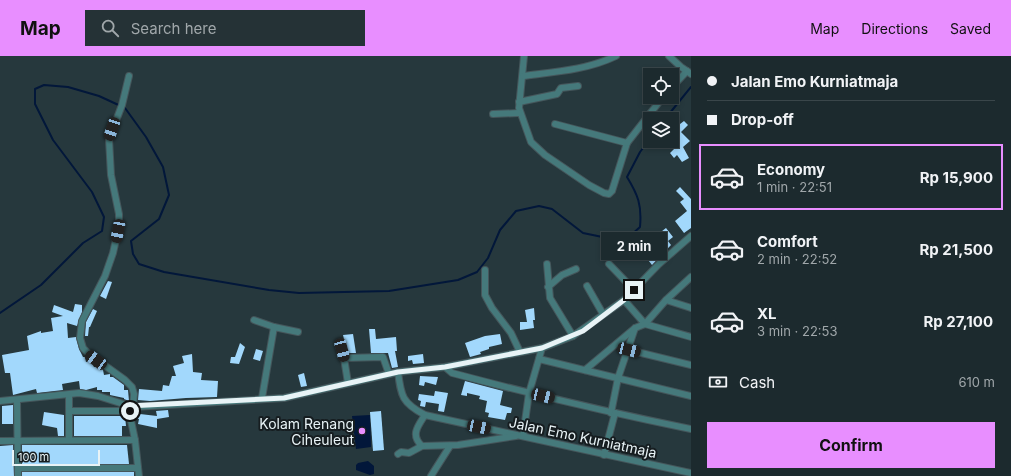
<!DOCTYPE html>
<html lang="en">
<head>
<meta charset="utf-8">
<style>
  body { margin:0; font-family:Inter,sans-serif; background:#253236; color:#f1f3f6; height:100vh; display:flex; flex-direction:column; font-size:15px; white-space:nowrap }
  * { box-sizing:border-box; margin:0 }
  p { font-size:13px; color:#a0a7aa }
  .icon { flex:none; width:22px; height:22px; fill:none; stroke:currentColor; stroke-width:2; stroke-linecap:round; stroke-linejoin:round }
  .map { position:relative; flex:1; overflow:hidden }
  .sheet { display:flex; flex-direction:column; background:#1c2a2e; width:320px }
  .sheet>* { flex:none }
  .top-card { display:grid; align-content:center; height:88px; padding:0 16px; background:#1c2a2e }
  .tools { position:absolute; left:643px; top:12px; display:grid; gap:8px }
  .tools a { display:grid; place-items:center; width:36px; height:36px; border-radius:0px; background:#1c2a2e; box-shadow:0 2px 6px #0003,0 0 0 1px #3a464a; font-size:20px }
  .scale { position:absolute; left:12px; bottom:10px; width:88px; box-sizing:border-box; padding-left:4px; border:2px solid #e8f3f6; border-top:0; font-size:11px; line-height:14px; white-space:nowrap; color:#e8f3f6; -webkit-text-stroke:3px #161d20; paint-order:stroke }
  .end { position:absolute; width:18px; height:18px; margin:-9px; border:5px solid #e8f3f6; background:#111; box-shadow:0 0 0 2px #111 }
  .from { border-radius:50% }
  .bubble { position:absolute; height:28px; border-radius:0px; background:#1c2a2e; box-shadow:0 2px 6px #0003,0 0 0 1px #3a464a; font-size:13px; font-weight:700; line-height:28px; text-align:center }
  .car { position:absolute; width:12px; height:24px; margin:-12px -6px; border-radius:5px; box-shadow:0 0 3px 1px #0007; background:linear-gradient(#222 24%,#8ab4d8 0 40%,#222 0 76%,#8ab4d8 0 86%,#222 0) }
  .top-card b { display:flex; align-items:center; gap:14px; height:38px; font-size:15px }
  .top-card b+b { border-top:1px solid #3a464a }
  .top-card i { width:10px; height:10px; background:#f1f3f6 }
  ul { padding:0; list-style:none }
  li { display:flex; align-items:center; gap:12px; height:66px; margin:0 8px 6px; padding:0 8px; border:2px solid transparent; border-radius:0px }
  li div { flex:1 }
  li b { display:block; font-size:15px }
  li em { font-style:normal; font-weight:700 }
  li.on { border-color:#e88eff }
  li>.icon { width:36px; height:36px; stroke-width:1.5 }
  .pay { display:flex; align-items:center; gap:10px; height:44px; padding:0 16px; font-size:15px }
  .pay p { margin-inline-start:auto }
  .cta { display:flex; gap:8px; margin-top:auto; padding:8px 16px }
  .cta a { flex:1; height:46px; border-radius:0px; background:#e88eff; color:#111; font-size:16px; font-weight:700; line-height:46px; text-align:center }
  header { display:flex; align-items:center; gap:24px; box-sizing:border-box; height:56px; padding:0 20px; background:#e88eff; color:#111 }
  header strong { font-size:19px }
  nav { display:flex; gap:22px; margin-inline-start:auto; font-size:14px }
  .search { width:280px; height:36px; background:#253236; display:flex; align-items:center; gap:10px; box-sizing:border-box; padding:0 14px; border-radius:0px; color:#a0a7aa; font-size:15px }
  main { display:flex; flex:1; min-height:0 }
  .map>svg:first-child { display:block }
  .water { fill:#02173a }
  .lines { fill:none; stroke-linecap:round; stroke-linejoin:round }
  .stream { stroke:#02173a; stroke-width:2 }
  .building { fill:#a2d8fc }
  .street-casing { stroke:#45565b; stroke-width:8 }
  .street { stroke:#45797b; stroke-width:6 }
  .route { stroke:#e8f3f6; stroke-width:5 }
  .poi-dot { fill:#e88eff; stroke:#161d20; stroke-width:1.5 }
  .labels { text-anchor:middle; dominant-baseline:central; stroke-width:4; stroke-linejoin:round; paint-order:stroke }
  .poi-label { font-size:14px; fill:#e8f3f6; stroke:#161d20; text-anchor:end }
  .street-label { font-size:14px; fill:#e8f3f6; stroke:#161d20 }
</style>
</head>
<body>
<header>
<strong>Map</strong>
<div class="search"><svg class="icon" aria-label="search" viewBox="0 0 24 24"><circle cx="10" cy="10" r="6"/><path d="M15 15l6 6"/></svg>Search here</div>
<nav><a>Map</a><a>Directions</a><a>Saved</a></nav>
</header>
<main>
<div class="map">
<svg width="691" height="420" viewBox="0 0 691 420">
  <rect width="100%" height="100%" fill="#26383d"/>
  <g class="water">
    <path d="M370,359L371,391L356,393L352,360Z"/>
    <path d="M368,405L374,410V418L370,419L356,414V409L358,407Z"/>
  </g>
  <g class="lines">
    <g class="stream">
      <path d="M665,63L691,31"/>
      <path d="M0,257L41,229L83,187L102,175L104,161L92,136L53,84L35,48V33L44,29L68,31L99,40L125,52L146,81L163,111L169,139L159,163L131,185L133,198L139,208L164,216L269,234L299,237L389,235L458,224L477,216L488,202L500,174L516,155L539,150L552,153L583,177L617,184L630,180L640,171C642,149 638,139 627,121L640,96L650,83"/>
    </g>
  </g>
  <g class="building">
    <path d="M684,65L688,69L681,76L690,85L683,91L689,102L682,106L677,99L674,102L670,97L676,91L672,86V74Z"/>
    <path d="M680,131L691,143V172L684,177L675,165L687,155L680,146L684,143L676,135Z"/>
    <path d="M666,172L673,181L668,185L671,189L652,209L645,200L651,195L649,193L657,186L653,182Z"/>
    <path d="M108,225L112,226L106,243L100,240Z"/>
    <path d="M75,248L82,249V256L77,270L67,267L68,282L76,281L79,293L83,301H85L86,306L91,305L94,311H99L103,314L104,319L110,318V321H113L124,329V334H128L129,345L124,343V342L110,339V336H102V334H97V331L86,334L80,333L79,325L62,328L63,334L37,337L36,333L13,339L10,317H5L2,299L29,294L27,280L41,275V277L53,275L51,262L63,260L52,256L54,249L73,256Z"/>
    <path d="M534,252L535,264H533L534,272L520,274V266H527L525,254Z"/>
    <path d="M93,253L97,255L90,271H89L88,280H85L86,266Z"/>
    <path d="M369,273H375L376,283L396,281L397,295H395L398,311L392,312L388,297H371Z"/>
    <path d="M353,278L356,297H347L343,279Z"/>
    <path d="M500,278L502,288L489,291V293L480,296L481,298L470,301L465,287L485,280Z"/>
    <path d="M240,287L245,291L239,308L230,307L231,301H235Z"/>
    <path d="M256,293L263,295L260,305L253,303Z"/>
    <path d="M192,298L193,316L202,317L201,324L218,325L217,341L186,342L150,345L138,344L139,333L162,335L163,329L169,330L172,320H176L173,310L184,307L182,300Z"/>
    <path d="M423,298L424,307L413,308L412,304L408,305V300Z"/>
    <path d="M304,317L307,330L301,331L298,319Z"/>
    <path d="M420,320L438,321L436,329L425,326L424,330L419,329Z"/>
    <path d="M465,325L503,335L500,349L512,352L511,357H507L505,364L488,361L489,357L485,356L487,345L479,343L480,340L467,337V340L461,339Z"/>
    <path d="M435,335L448,337L444,356L438,355L439,348L426,346L425,351L420,350L421,345L418,344L419,338L434,340Z"/>
    <path d="M13,349V368H2V350Z"/>
    <path d="M168,354L169,361L157,363V372L138,368L139,363L135,362V355H140V358L157,360L156,355Z"/>
    <path d="M381,355L384,394L373,395L370,356Z"/>
    <path d="M44,356L64,359V380H58L57,372L42,369Z"/>
    <path d="M74,360H125L126,370H122V380H74Z"/>
    <path d="M13,389L14,420H0V390Z"/>
    <path d="M22,389H127L129,408H22Z"/>
    <rect x="22" y="416" width="112" height="4"/>
  </g>
  <g class="lines">
    <defs>
      <g id="street">
        <path d="M524,0L519,52L531,86L545,99L589,129L604,137L609,138L612,135L627,87"/>
        <path d="M669,0L681,11L691,18"/>
        <path d="M129,20L122,49L109,83L111,119L119,158V170L113,197L105,220L82,265L80,282L83,292L89,298L125,324L132,331L134,338L133,351"/>
        <path d="M523,20C554,16 587,14 616,0"/>
        <path d="M672,31L687,15"/>
        <path d="M519,46L557,38L561,32L578,30"/>
        <path d="M493,58L519,57"/>
        <path d="M555,68L627,87L663,41"/>
        <path d="M547,208L550,242L573,280"/>
        <path d="M609,208L634,234"/>
        <path d="M485,214V239L492,252L511,277L520,296"/>
        <path d="M587,230L603,258"/>
        <path d="M548,231L562,219L576,213"/>
        <path d="M624,244L645,268L691,281"/>
        <path d="M666,244L691,252"/>
        <path d="M254,264L274,271"/>
        <path d="M339,290L344,302L348,327"/>
        <path d="M629,294L691,309"/>
        <path d="M344,302L383,301L389,318"/>
        <path d="M539,303L691,340"/>
        <path d="M445,311L452,317C531,338 611,357 691,373"/>
        <path d="M585,314L635,272L645,268L666,244L691,221"/>
        <path d="M398,316L445,311L542,292L573,280L624,244L659,208L691,180"/>
        <path d="M69,339V384"/>
        <path d="M262,342L274,271L298,276"/>
        <path d="M17,344L18,420"/>
        <path d="M0,345L79,337L98,340L133,351L284,342L398,316C401,340 402,347 425,359L691,417"/>
        <path d="M128,350L135,384L139,420"/>
        <path d="M69,355H130"/>
        <path d="M611,357L618,322L635,272"/>
        <path d="M425,359C418,370 410,379 422,390L458,389L516,380"/>
        <path d="M523,380L529,337L542,292"/>
        <path d="M0,385L135,384"/>
        <path d="M398,398L401,396L409,397L422,390"/>
        <path d="M604,399L615,357"/>
        <path d="M18,412H138"/>
        <path d="M431,420L450,390"/>
      </g>
    </defs>
    <use href="#street" class="street-casing"/>
    <use href="#street" class="street"/>
  </g>
  <g class="lines">
    <path class="route" d="M130,355L128,350L284,342L398,316L445,311L542,292L583,275L624,244L634,234"/>
  </g>
  <circle class="poi-dot" cx="362" cy="375" r="4"/>
  <g class="labels">
    <g class="poi-label">
      <text x="354" y="367">Kolam Renang<tspan x="354" dy="16">Ciheuleut</tspan></text>
    </g>
    <g class="street-label">
      <text transform="translate(583 381) rotate(12)">Jalan Emo Kurniatmaja</text>
    </g>
  </g>
</svg>
<div class="tools">
<a><svg class="icon" aria-label="locate" viewBox="0 0 24 24"><circle cx="12" cy="12" r="6"/><path d="M12 2v4M12 18v4M2 12h4M18 12h4"/></svg></a>
<a><svg class="icon" aria-label="layers" viewBox="0 0 24 24"><path d="M12 4l9 5-9 5-9-5zM3 14l9 5 9-5"/></svg></a>
</div>
<div class="scale">100 m</div>
<i class="end from" style="left:130px;top:355px"></i>
<i class="end" style="left:634px;top:234px"></i>
<div class="bubble" style="left:601px;top:176px;width:66px">2 min</div>
<i class="car" style="left:112px;top:73px;rotate:199deg"></i>
<i class="car" style="left:118px;top:175px;rotate:191deg"></i>
<i class="car" style="left:342px;top:294px;rotate:165deg"></i>
<i class="car" style="left:629px;top:294px;rotate:104deg"></i>
<i class="car" style="left:96px;top:304px;rotate:306deg"></i>
<i class="car" style="left:543px;top:340px;rotate:103deg"></i>
<i class="car" style="left:479px;top:371px;rotate:102deg"></i>
</div>
<section class="sheet">
<div class="top-card">
<b><i class="from"></i>Jalan Emo Kurniatmaja</b>
<b><i></i>Drop-off</b>
</div>
<ul>
<li class="on"><svg class="icon" aria-label="car" viewBox="0 0 24 24"><path d="M5 17H2v-5l4-1 3-4h7l3 4 3 1v5h-3M9 17h6M6 11h13"/><circle cx="7" cy="17" r="2"/><circle cx="17" cy="17" r="2"/></svg><div><b>Economy</b><p>1 min · 22:51</p></div><em>Rp 15,900</em></li>
<li><svg class="icon" aria-label="car" viewBox="0 0 24 24"><path d="M5 17H2v-5l4-1 3-4h7l3 4 3 1v5h-3M9 17h6M6 11h13"/><circle cx="7" cy="17" r="2"/><circle cx="17" cy="17" r="2"/></svg><div><b>Comfort</b><p>2 min · 22:52</p></div><em>Rp 21,500</em></li>
<li><svg class="icon" aria-label="car" viewBox="0 0 24 24"><path d="M5 17H2v-5l4-1 3-4h7l3 4 3 1v5h-3M9 17h6M6 11h13"/><circle cx="7" cy="17" r="2"/><circle cx="17" cy="17" r="2"/></svg><div><b>XL</b><p>3 min · 22:53</p></div><em>Rp 27,100</em></li>
</ul>
<div class="pay"><svg class="icon" aria-label="cash" viewBox="0 0 24 24"><path d="M3 7h18v10H3z"/><circle cx="12" cy="12" r="2"/></svg>Cash<p>610 m</p></div>
<div class="cta"><a>Confirm</a></div>
</section>
</main>
</body>
</html>
